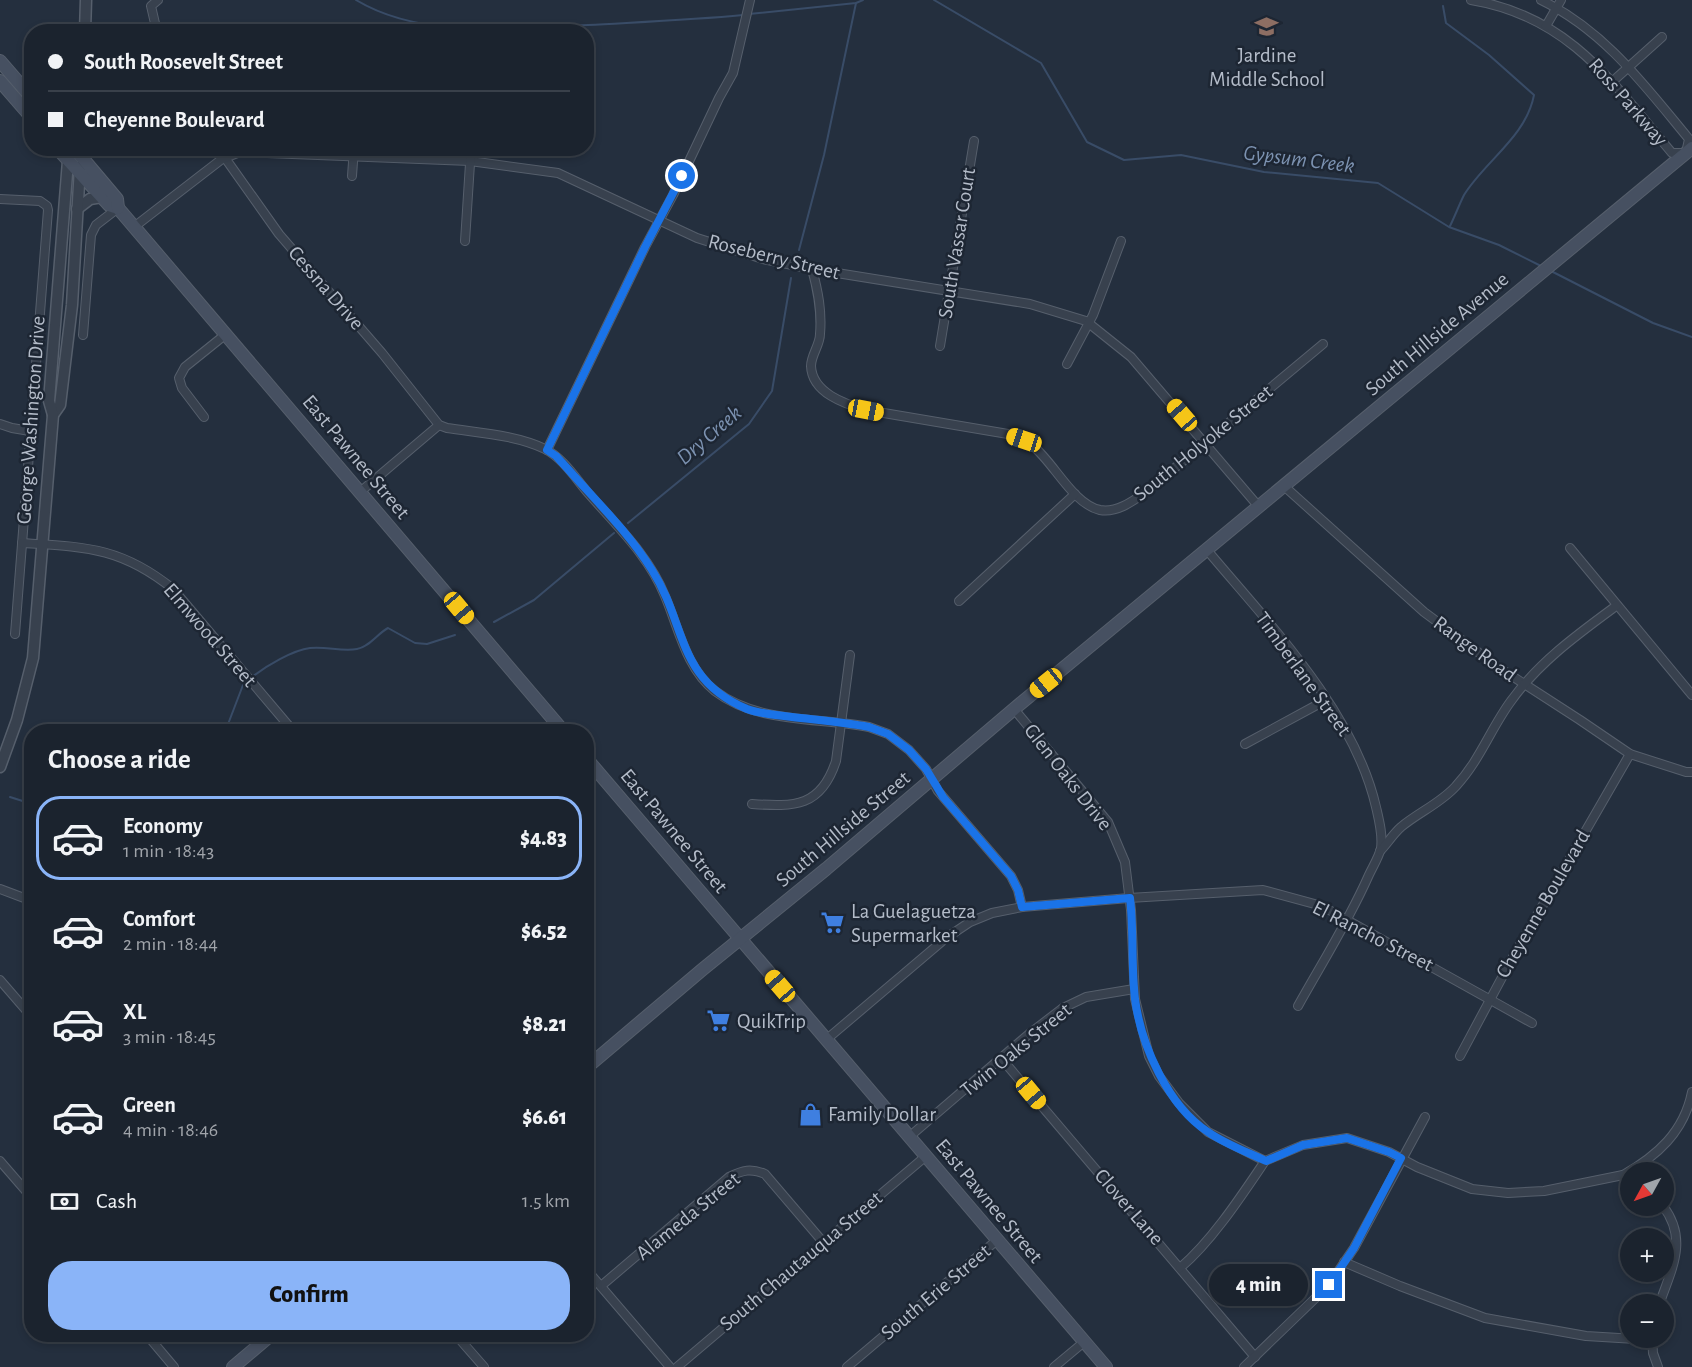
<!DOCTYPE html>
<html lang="en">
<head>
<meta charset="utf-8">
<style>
  body { margin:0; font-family:"Alegreya Sans",sans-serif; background:#242b36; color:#f1f3f6; height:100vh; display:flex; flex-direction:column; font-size:22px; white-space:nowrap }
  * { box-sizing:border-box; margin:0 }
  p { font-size:20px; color:#a0a4aa }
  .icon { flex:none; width:33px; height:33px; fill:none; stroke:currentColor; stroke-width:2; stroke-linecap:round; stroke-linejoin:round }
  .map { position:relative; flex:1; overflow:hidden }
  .sheet { position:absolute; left:24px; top:724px; width:570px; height:618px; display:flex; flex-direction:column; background:#1b232e; border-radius:24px; box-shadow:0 3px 9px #0003,0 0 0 2px #39404a }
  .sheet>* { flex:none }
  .hud { position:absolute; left:24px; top:24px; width:570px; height:132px; border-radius:24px; box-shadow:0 3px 9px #0003,0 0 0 2px #39404a; display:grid; align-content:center; height:132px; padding:0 24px; background:#1b232e }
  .needle { width:39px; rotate:230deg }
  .buttons { position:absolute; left:1620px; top:1162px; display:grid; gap:12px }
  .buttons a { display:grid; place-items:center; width:54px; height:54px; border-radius:50%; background:#1b232e; box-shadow:0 3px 9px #0003,0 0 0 2px #39404a; font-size:30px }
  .end { position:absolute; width:27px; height:27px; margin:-14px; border:8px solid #1a73e8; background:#fff; box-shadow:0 0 0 3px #fff }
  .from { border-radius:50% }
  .bubble { position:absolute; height:42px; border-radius:21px; background:#1b232e; box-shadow:0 3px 9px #0003,0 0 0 2px #39404a; font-size:20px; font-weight:800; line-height:42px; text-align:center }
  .car { position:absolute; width:18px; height:36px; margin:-18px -9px; border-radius:8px; box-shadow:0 0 4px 2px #0007; background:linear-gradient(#f5c518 24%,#345 0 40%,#f5c518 0 76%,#345 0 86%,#f5c518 0) }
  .hud b { display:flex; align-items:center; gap:21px; height:57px; font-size:22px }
  .hud b+b { border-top:2px solid #39404a }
  .hud i { width:15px; height:15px; background:#f1f3f6 }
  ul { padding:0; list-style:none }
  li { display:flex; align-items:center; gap:18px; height:84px; margin:0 12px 9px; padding:0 12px; border:3px solid transparent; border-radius:24px }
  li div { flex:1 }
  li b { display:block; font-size:22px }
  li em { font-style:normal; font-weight:800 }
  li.on { border-color:#8ab4f8 }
  li>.icon { width:54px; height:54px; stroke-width:1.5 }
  h2 { padding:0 24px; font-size:27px; line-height:72px }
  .pay { display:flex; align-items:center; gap:15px; height:66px; padding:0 24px; font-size:22px }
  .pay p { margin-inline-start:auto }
  .action { display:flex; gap:12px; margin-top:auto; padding:12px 24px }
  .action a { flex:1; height:69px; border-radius:24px; background:#8ab4f8; color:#111; font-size:24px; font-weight:800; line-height:69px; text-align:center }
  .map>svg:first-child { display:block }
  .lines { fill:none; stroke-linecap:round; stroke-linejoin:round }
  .stream { stroke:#394c67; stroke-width:2 }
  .minor-casing { stroke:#565f6c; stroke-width:10 }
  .tertiary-casing { stroke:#565f6c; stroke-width:13 }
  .secondary-casing { stroke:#565f6c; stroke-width:14 }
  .minor { stroke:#38414e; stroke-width:8 }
  .tertiary { stroke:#38414e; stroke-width:10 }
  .secondary { stroke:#465061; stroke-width:12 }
  .route { stroke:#1a73e8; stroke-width:8 }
  .labels { text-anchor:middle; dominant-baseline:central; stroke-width:5; stroke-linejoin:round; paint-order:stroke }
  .poi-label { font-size:21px; fill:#b4bcc9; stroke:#1d2633; text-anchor:start }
  .street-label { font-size:21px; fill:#b4bcc9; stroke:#1d2633 }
  .water-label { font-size:22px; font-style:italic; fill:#7c92b1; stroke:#1d2633 }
</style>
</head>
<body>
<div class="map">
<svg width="1692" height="1367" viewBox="0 0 1692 1367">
  <rect width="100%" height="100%" fill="#242f3e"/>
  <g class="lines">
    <g class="stream">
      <path d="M356,0C422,40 514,28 588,25C640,22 692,20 743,15"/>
      <path d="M934,0L1041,63L1087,142L1124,160L1181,155L1264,172L1378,183L1449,227L1499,245L1541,266"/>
      <path d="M1443,6L1446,23L1489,55L1534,95C1526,137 1485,161 1464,195C1459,205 1455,216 1450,226"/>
      <path d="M749,14L856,3L863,0"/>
      <path d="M799,250L824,155L856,3"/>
      <path d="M1551,271L1653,323L1692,337"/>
      <path d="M628,523L749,424L772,391L791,278"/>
      <path d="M494,622L534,600L614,533"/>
      <path d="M252,677C266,666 293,650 310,648C326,646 342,652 357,649C369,647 377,634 388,628L415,643L427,644L455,635"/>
      <path d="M225,732L243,685L248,681"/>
      <path d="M10,797L32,804"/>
    </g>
    <defs>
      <g id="minor">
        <path d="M1471,0C1569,16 1613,83 1672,153H1686L1689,139C1645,86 1605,31 1541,0"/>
        <path d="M1546,26L1561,0"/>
        <path d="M157,32L151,6L158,0"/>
        <path d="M1613,81L1662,37"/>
        <path d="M218,148L279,234L382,353L439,425L447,428C479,433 516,435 545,449C563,458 576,479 589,494C617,526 649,556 665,596C679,629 686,668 715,691C758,724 818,717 869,727L888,734L909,750L926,769L938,791L1011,876L1018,890L1022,907"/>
        <path d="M352,176L354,148"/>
        <path d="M0,199L40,201L47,206L48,210L15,634"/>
        <path d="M134,227L222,159L240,152L470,161L558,173L697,238L763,259L812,269L1030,304L1086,321L1131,357L1259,507"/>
        <path d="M465,241L471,148"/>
        <path d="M812,269C818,291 822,311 820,334C820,345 811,355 811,366C812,393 845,404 866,410L1008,434C1017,437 1026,440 1033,446C1054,463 1073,504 1100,510C1117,513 1133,501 1146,492L1323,344"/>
        <path d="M83,335L91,235L96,225L118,208"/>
        <path d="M940,346L974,141"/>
        <path d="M1067,364L1093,315L1121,241"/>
        <path d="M204,417L182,388L179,378L185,367L226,334"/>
        <path d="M0,424L12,428L30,431"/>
        <path d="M547,450L645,247L673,195L719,98L733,73L750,0"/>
        <path d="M1284,486L1424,612L1498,667L1580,720L1630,754L1686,772H1692"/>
        <path d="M360,492L439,425"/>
        <path d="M22,543C85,547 121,547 173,589L294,732"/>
        <path d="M1570,548L1692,695"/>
        <path d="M1207,550C1269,624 1354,711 1376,807C1379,820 1383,835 1381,848C1379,857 1372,868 1368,877C1348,922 1322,963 1298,1006"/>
        <path d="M959,601L1075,494"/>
        <path d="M1014,709L1108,822L1125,862L1131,910L1135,999L1149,1056L1159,1076L1179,1103L1208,1132L1265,1161L1303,1145L1347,1138L1389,1152L1417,1167L1472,1189L1508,1193L1544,1191L1623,1175L1630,1179"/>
        <path d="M1245,744L1326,700"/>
        <path d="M752,804C795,807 821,807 836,761L850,655"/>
        <path d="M1380,851C1387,844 1393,834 1401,827C1419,812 1441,803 1456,786C1480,760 1491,728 1511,701C1539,662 1578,634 1616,606"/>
        <path d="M0,889L32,901"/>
        <path d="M0,980L32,1017"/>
        <path d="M827,1039L946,938L970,922L992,913L1022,907L1129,898L1263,890L1322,906L1532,1023"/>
        <path d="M1460,1056L1514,955L1630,754"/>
        <path d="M1001,1058L1255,1357"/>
        <path d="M909,1137L1029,1034L1063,1008L1086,997L1134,989"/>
        <path d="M0,1161L32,1198"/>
        <path d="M1623,1175C1657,1156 1684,1132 1692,1092"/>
        <path d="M1344,1262L1400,1286L1485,1318L1586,1336L1652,1340"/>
        <path d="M1180,1268C1212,1241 1242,1195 1265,1161"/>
        <path d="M586,1269L670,1367"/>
        <path d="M601,1286L729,1177C743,1170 751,1168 765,1174L823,1242"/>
        <path d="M1659,1305C1671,1270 1689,1240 1663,1206"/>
        <path d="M147,1335L174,1367"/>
        <path d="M456,1335L484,1367"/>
        <path d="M1652,1338L1653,1353L1658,1367"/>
        <path d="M677,1367L926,1156"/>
        <path d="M847,1367L997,1240"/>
        <path d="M1054,1367L1084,1342"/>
        <path d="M1244,1367L1329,1285L1354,1248L1425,1117"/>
      </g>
      <g id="tertiary">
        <path d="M85,32L86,0"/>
        <path d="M77,209L90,199L102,197"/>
        <path d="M53,415L60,405L72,305L80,167"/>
        <path d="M0,767L17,720L33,658L53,415L49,401L69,148"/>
      </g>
      <g id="secondary">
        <path d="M0,61L32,98"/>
        <path d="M0,81L32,118"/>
        <path d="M57,148L109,205L118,208L564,732"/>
        <path d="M74,148L117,199L118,208"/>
        <path d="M586,758L1106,1367"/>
        <path d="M586,1068L703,969L826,869L1014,709L1692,148"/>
        <path d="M233,1367L271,1335"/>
      </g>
    </defs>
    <use href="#minor" class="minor-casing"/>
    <use href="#tertiary" class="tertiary-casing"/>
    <use href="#secondary" class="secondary-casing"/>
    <use href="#minor" class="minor"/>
    <use href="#tertiary" class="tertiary"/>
    <use href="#secondary" class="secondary"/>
  </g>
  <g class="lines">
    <path class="route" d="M682,176L645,247L547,450L556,456L567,468C596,501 629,533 652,570C687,625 676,679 747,709C760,714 777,715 792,717C817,720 843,722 869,727L888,734L909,750L926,769L943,797L1011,876L1018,890L1022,907L1130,898C1134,931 1131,965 1135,999C1141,1045 1168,1106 1208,1132C1225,1144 1247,1152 1266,1161L1303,1145L1347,1138L1389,1152L1401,1158L1354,1248L1329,1285"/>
  </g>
  <defs>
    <symbol id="school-bare" viewBox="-9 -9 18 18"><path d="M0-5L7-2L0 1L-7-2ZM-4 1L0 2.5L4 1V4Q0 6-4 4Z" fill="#8d6e63" stroke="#1d2633" stroke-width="2.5" paint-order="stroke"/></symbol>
    <symbol id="supermarket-bare" viewBox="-9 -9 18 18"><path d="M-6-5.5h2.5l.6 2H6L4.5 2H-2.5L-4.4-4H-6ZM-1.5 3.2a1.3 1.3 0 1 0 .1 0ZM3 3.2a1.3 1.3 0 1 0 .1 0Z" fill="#3f7fe0" stroke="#1d2633" stroke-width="2.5" paint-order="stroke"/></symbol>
    <symbol id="shop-bare" viewBox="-9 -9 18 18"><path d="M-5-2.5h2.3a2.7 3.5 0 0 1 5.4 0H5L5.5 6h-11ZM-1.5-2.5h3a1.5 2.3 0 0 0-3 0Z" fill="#3f7fe0" stroke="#1d2633" stroke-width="2.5" paint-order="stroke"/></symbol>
  </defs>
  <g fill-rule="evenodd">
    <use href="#school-bare" x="1250" y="10" width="33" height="33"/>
    <use href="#supermarket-bare" x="816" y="906" width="33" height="33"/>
    <use href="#supermarket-bare" x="702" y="1004" width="33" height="33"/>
    <use href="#shop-bare" x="794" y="1098" width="33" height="33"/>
  </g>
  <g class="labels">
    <g class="poi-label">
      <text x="1267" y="55" text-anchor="middle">Jardine<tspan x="1267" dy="24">Middle School</tspan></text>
      <text x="851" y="911">La Guelaguetza<tspan x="851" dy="24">Supermarket</tspan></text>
      <text x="737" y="1021">QuikTrip</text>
      <text x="828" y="1114">Family Dollar</text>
    </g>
    <g class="street-label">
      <text transform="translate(1628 102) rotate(49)">Ross Parkway</text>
      <text transform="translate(957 243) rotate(-81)">South Vassar Court</text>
      <text transform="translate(774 257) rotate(14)">Roseberry Street</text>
      <text transform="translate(326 288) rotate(49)">Cessna Drive</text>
      <text transform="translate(1437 334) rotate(-40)">South Hillside Avenue</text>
      <text transform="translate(31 420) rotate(-86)">George Washington Drive</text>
      <text transform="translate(1203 443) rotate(-39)">South Holyoke Street</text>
      <text transform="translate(356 457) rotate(50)">East Pawnee Street</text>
      <text transform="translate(210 635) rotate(49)">Elmwood Street</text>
      <text transform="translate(1475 649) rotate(36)">Range Road</text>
      <text transform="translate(1303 674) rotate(54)">Timberlane Street</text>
      <text transform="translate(1068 777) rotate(52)">Glen Oaks Drive</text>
      <text transform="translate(843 829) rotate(-40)">South Hillside Street</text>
      <text transform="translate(674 831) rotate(50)">East Pawnee Street</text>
      <text transform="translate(1543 904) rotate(-60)">Cheyenne Boulevard</text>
      <text transform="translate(1373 936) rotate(27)">El Rancho Street</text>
      <text transform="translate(1016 1050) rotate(-39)">Twin Oaks Street</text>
      <text transform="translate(989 1201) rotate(50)">East Pawnee Street</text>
      <text transform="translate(1129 1207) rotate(49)">Clover Lane</text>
      <text transform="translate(688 1216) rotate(-39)">Alameda Street</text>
      <text transform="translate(801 1261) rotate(-40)">South Chautauqua Street</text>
      <text transform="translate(936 1292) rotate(-40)">South Erie Street</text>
    </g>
    <g class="water-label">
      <text transform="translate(1299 159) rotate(7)">Gypsum Creek</text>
      <text transform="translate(709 435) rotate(-41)">Dry Creek</text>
    </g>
  </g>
</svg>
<div class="buttons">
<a><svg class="needle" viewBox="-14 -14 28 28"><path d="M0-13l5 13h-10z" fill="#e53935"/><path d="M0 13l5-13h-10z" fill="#a0a4aa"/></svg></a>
<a>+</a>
<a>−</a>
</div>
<i class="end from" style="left:682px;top:176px"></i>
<i class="end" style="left:1329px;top:1285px"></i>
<div class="bubble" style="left:1209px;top:1264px;width:99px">4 min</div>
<i class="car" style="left:866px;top:410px;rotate:101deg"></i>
<i class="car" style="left:1182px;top:415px;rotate:319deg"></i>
<i class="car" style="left:1024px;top:440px;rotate:288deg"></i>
<i class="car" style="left:459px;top:608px;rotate:140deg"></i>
<i class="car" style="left:1046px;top:683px;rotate:231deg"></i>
<i class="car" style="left:780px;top:986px;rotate:319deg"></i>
<i class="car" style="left:1031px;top:1093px;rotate:140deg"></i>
<div class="hud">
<b><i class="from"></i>South Roosevelt Street</b>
<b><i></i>Cheyenne Boulevard</b>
</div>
<section class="sheet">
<h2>Choose a ride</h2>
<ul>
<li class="on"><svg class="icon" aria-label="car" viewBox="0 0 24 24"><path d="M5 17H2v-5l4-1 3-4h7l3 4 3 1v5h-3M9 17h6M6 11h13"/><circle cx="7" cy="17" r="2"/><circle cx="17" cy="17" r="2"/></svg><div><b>Economy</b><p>1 min · 18:43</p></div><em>$4.83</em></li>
<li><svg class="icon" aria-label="car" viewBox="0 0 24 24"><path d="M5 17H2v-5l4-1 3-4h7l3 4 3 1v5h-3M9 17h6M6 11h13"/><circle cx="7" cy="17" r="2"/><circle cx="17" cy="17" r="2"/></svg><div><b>Comfort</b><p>2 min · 18:44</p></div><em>$6.52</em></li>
<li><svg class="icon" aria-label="car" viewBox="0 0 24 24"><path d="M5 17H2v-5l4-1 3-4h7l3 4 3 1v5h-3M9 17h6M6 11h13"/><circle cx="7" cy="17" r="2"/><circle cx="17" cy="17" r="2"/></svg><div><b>XL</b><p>3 min · 18:45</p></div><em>$8.21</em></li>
<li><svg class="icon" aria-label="car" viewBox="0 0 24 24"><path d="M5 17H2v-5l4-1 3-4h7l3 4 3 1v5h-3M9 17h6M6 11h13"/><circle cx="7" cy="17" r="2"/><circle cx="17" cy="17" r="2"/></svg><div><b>Green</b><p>4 min · 18:46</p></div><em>$6.61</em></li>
</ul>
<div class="pay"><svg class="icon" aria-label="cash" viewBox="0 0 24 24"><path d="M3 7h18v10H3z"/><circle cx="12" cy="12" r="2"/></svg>Cash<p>1.5 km</p></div>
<div class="action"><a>Confirm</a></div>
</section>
</div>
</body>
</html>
